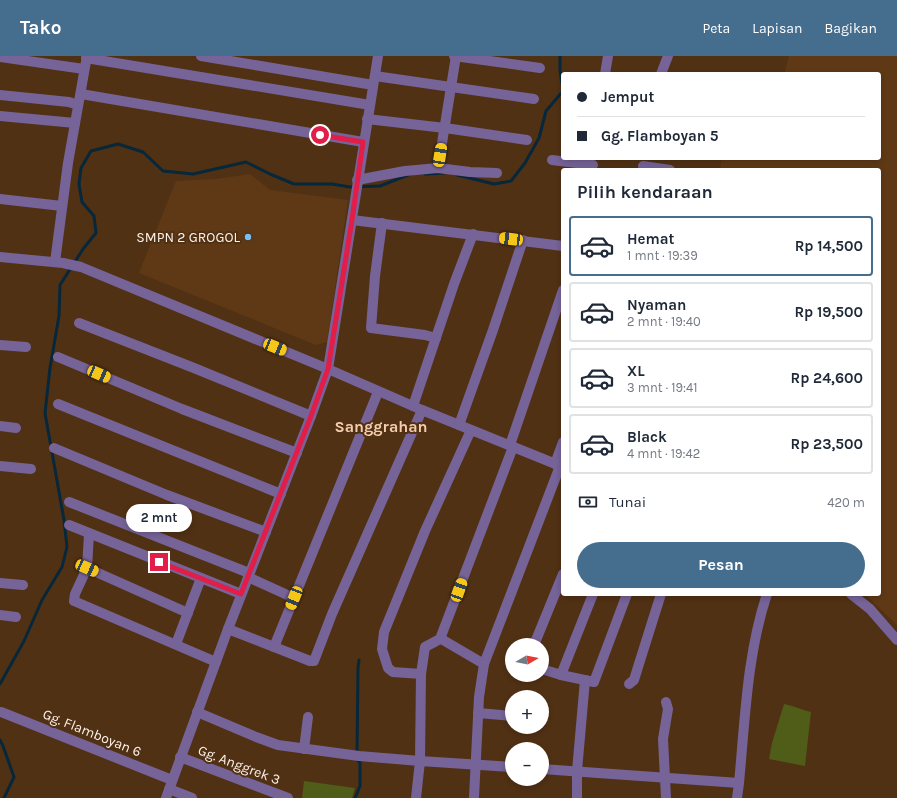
<!DOCTYPE html>
<html lang="id">
<head>
<meta charset="utf-8">
<style>
  body { margin:0; font-family:Karla,sans-serif; background:#f2f2f3; color:#1f2937; height:100vh; display:flex; flex-direction:column; font-size:15px; white-space:nowrap }
  * { box-sizing:border-box; margin:0 }
  p { font-size:13px; color:#747a83 }
  .icon { flex:none; width:22px; height:22px; fill:none; stroke:currentColor; stroke-width:2; stroke-linecap:round; stroke-linejoin:round }
  .map { position:relative; flex:1; overflow:hidden }
  .side { position:absolute; left:561px; top:112px; width:320px; height:428px; display:flex; flex-direction:column; background:#fff; border-radius:4px; box-shadow:0 2px 6px #0003 }
  .side>* { flex:none }
  .guide { position:absolute; left:561px; top:16px; width:320px; height:88px; border-radius:4px; box-shadow:0 2px 6px #0003; display:grid; align-content:center; height:88px; padding:0 16px; background:#fff }
  .needle { width:26px; rotate:80deg }
  .buttons { position:absolute; left:505px; top:582px; display:grid; gap:8px }
  .buttons a { display:grid; place-items:center; width:44px; height:44px; border-radius:50%; background:#fff; box-shadow:0 2px 6px #0003; font-size:20px }
  .end { position:absolute; width:18px; height:18px; margin:-9px; border:5px solid #e11d48; background:#fff; box-shadow:0 0 0 2px #fff }
  .from { border-radius:50% }
  .bubble { position:absolute; height:28px; border-radius:14px; background:#fff; box-shadow:0 2px 6px #0003; font-size:13px; font-weight:700; line-height:28px; text-align:center }
  .car { position:absolute; width:12px; height:24px; margin:-12px -6px; border-radius:5px; box-shadow:0 0 3px 1px #0007; background:linear-gradient(#f5c518 24%,#345 0 40%,#f5c518 0 76%,#345 0 86%,#f5c518 0) }
  .guide b { display:flex; align-items:center; gap:14px; height:38px; font-size:15px }
  .guide b+b { border-top:1px solid #e0e1e3 }
  .guide i { width:10px; height:10px; background:#1f2937 }
  ul { padding:0; list-style:none }
  li { display:flex; align-items:center; gap:12px; height:60px; margin:0 8px 6px; padding:0 8px; border:2px solid #e0e1e3; border-radius:4px }
  li div { flex:1 }
  li b { display:block; font-size:15px }
  li em { font-style:normal; font-weight:700 }
  li.on { border-color:#456d8d }
  li>.icon { width:36px; height:36px; stroke-width:1.5 }
  h2 { padding:0 16px; font-size:18px; line-height:48px }
  .pay { display:flex; align-items:center; gap:10px; height:44px; padding:0 16px; font-size:15px }
  .pay p { margin-inline-start:auto }
  .cta { display:flex; gap:8px; margin-top:auto; padding:8px 16px }
  .cta a { flex:1; height:46px; border-radius:24px; background:#456d8d; color:#fff; font-size:16px; font-weight:700; line-height:46px; text-align:center }
  header { display:flex; align-items:center; gap:24px; box-sizing:border-box; height:56px; padding:0 20px; background:#456d8d; color:#fff }
  header strong { font-size:19px }
  nav { display:flex; gap:22px; margin-inline-start:auto; font-size:14px }
  .map>svg:first-child { display:block }
  .built { fill:#5f3916 }
  .green { fill:#4f5d18 }
  .lines { fill:none; stroke-linecap:round; stroke-linejoin:round }
  .stream { stroke:#07273a; stroke-width:3 }
  .minor { stroke:#766398; stroke-width:10 }
  .tertiary { stroke:#766398; stroke-width:10 }
  .route { stroke:#e11d48; stroke-width:5 }
  .poi-dot { fill:#74c0f6; stroke:#513114; stroke-width:1.5 }
  .labels { text-anchor:middle; dominant-baseline:central; stroke-width:4; stroke-linejoin:round; paint-order:stroke }
  .poi-label { font-size:14px; fill:#fdf1e7; stroke:#513114; text-anchor:end }
  .street-label { font-size:14px; fill:#fdf1e7; stroke:#513114 }
  .quarter-label { font-size:16px; font-weight:bold; fill:#f5cdad; stroke:#513114 }
</style>
</head>
<body>
<header>
<strong>Tako</strong>
<nav><a>Peta</a><a>Lapisan</a><a>Bagikan</a></nav>
</header>
<div class="map">
<svg width="897" height="742" viewBox="0 0 897 742">
  <rect width="100%" height="100%" fill="#513114"/>
  <g class="built">
    <path d="M789,0H897V569L865,538H879V114H720L721,102H879V18H784Z"/>
    <path d="M250,118L270,134L348,144L327,286L316,289L139,217L176,125L216,123Z"/>
  </g>
  <g class="green">
    <path d="M784,648C794,650 802,654 811,656L805,710L769,703L772,687Z"/>
    <path d="M304,725L355,732L352,742H302Z"/>
  </g>
  <g class="lines">
    <g class="stream">
      <path d="M560,0V15L563,33"/>
      <path d="M425,118L444,117"/>
      <path d="M457,119L494,128L511,125L525,107L539,82L546,55L563,35"/>
      <path d="M0,628L24,585L42,544L62,511L67,491L64,464L45,357L50,312L59,260L60,229L83,193L96,177L94,160L82,146L79,128L81,112L91,95L118,88L143,96L163,115L193,118L246,106L270,118L294,128H332L350,131L380,130L408,119"/>
      <path d="M0,684L3,690L14,721L4,742"/>
      <path d="M355,742L360,730V706L358,705L357,697L358,612L359,604"/>
    </g>
    <g class="minor">
      <path d="M201,0L373,29"/>
      <path d="M454,0L540,12"/>
      <path d="M0,1L84,13"/>
      <path d="M86,2L370,49"/>
      <path d="M605,18L608,0"/>
      <path d="M661,18L668,0"/>
      <path d="M375,20L534,43"/>
      <path d="M81,38L363,86"/>
      <path d="M0,39L69,46L78,49"/>
      <path d="M0,60L75,67"/>
      <path d="M367,63L445,72L527,84"/>
      <path d="M552,104L593,109"/>
      <path d="M643,110L670,114"/>
      <path d="M438,112L456,0"/>
      <path d="M357,124L405,115L438,112L470,116L497,117"/>
      <path d="M0,143L62,150"/>
      <path d="M352,164L563,190"/>
      <path d="M382,167L375,220L371,272L425,279L436,282"/>
      <path d="M0,201L63,207L81,211L328,313L422,354L563,411"/>
      <path d="M55,206L68,107L87,0"/>
      <path d="M79,267L194,312L311,360"/>
      <path d="M0,289L26,291"/>
      <path d="M58,301L182,353L297,397"/>
      <path d="M58,348L281,438"/>
      <path d="M413,350L454,228L473,178"/>
      <path d="M459,369L493,274L523,184"/>
      <path d="M0,370L16,372"/>
      <path d="M510,389L563,234"/>
      <path d="M54,392L167,439L266,476"/>
      <path d="M555,408L563,386"/>
      <path d="M0,410L31,413"/>
      <path d="M69,446L249,517"/>
      <path d="M69,469L241,538"/>
      <path d="M89,478L87,512L75,538L74,545L216,606"/>
      <path d="M87,512L188,557"/>
      <path d="M248,521L294,542"/>
      <path d="M0,527L23,529"/>
      <path d="M851,538L870,553L897,584"/>
      <path d="M0,559L16,561"/>
      <path d="M228,573L310,605H314L332,558L422,354"/>
      <path d="M440,583L513,391"/>
      <path d="M176,588L201,522"/>
      <path d="M534,589L563,518"/>
      <path d="M274,591L378,336"/>
      <path d="M542,613L561,619L594,626L627,538"/>
      <path d="M421,618L393,616L388,612L382,593L384,576L425,475L471,374"/>
      <path d="M561,619L593,538"/>
      <path d="M629,628L634,624L638,611L661,538"/>
      <path d="M1,656L172,724"/>
      <path d="M197,656L256,681L278,689L359,700L420,705L421,618L425,591L440,583L443,584L484,608"/>
      <path d="M478,657L512,660"/>
      <path d="M304,693L308,661"/>
      <path d="M180,701L288,742"/>
      <path d="M169,733L192,742"/>
      <path d="M166,742L228,573L311,360L328,313L378,0"/>
      <path d="M474,742L479,641L484,608L560,410"/>
      <path d="M577,742V715L585,624"/>
      <path d="M666,742L663,683L668,653L666,646"/>
      <path d="M737,742L739,727"/>
    </g>
    <g class="tertiary">
      <path d="M542,713L739,727C745,664 747,598 767,538"/>
      <path d="M416,742L420,705L512,711"/>
    </g>
  </g>
  <g class="lines">
    <path class="route" d="M159,506L241,538L311,360L328,313L352,164L363,86L320,79"/>
  </g>
  <circle class="poi-dot" cx="248" cy="181" r="4"/>
  <g class="labels">
    <g class="poi-label">
      <text x="240" y="181">SMPN 2 GROGOL</text>
    </g>
    <g class="street-label">
      <text transform="translate(92 677) rotate(22)">Gg. Flamboyan 6</text>
      <text transform="translate(239 709) rotate(21)">Gg. Anggrek 3</text>
    </g>
    <g class="quarter-label">
      <text x="381" y="370">Sanggrahan</text>
    </g>
  </g>
</svg>
<div class="buttons">
<a><svg class="needle" viewBox="-14 -14 28 28"><path d="M0-13l5 13h-10z" fill="#e53935"/><path d="M0 13l5-13h-10z" fill="#747a83"/></svg></a>
<a>+</a>
<a>−</a>
</div>
<i class="end from" style="left:320px;top:79px"></i>
<i class="end" style="left:159px;top:506px"></i>
<div class="bubble" style="left:126px;top:448px;width:66px">2 mnt</div>
<i class="car" style="left:440px;top:99px;rotate:9deg"></i>
<i class="car" style="left:511px;top:183px;rotate:277deg"></i>
<i class="car" style="left:275px;top:291px;rotate:112deg"></i>
<i class="car" style="left:99px;top:318px;rotate:113deg"></i>
<i class="car" style="left:87px;top:512px;rotate:114deg"></i>
<i class="car" style="left:459px;top:534px;rotate:20deg"></i>
<i class="car" style="left:294px;top:542px;rotate:202deg"></i>
<div class="guide">
<b><i class="from"></i>Jemput</b>
<b><i></i>Gg. Flamboyan 5</b>
</div>
<section class="side">
<h2>Pilih kendaraan</h2>
<ul>
<li class="on"><svg class="icon" aria-label="car" viewBox="0 0 24 24"><path d="M5 17H2v-5l4-1 3-4h7l3 4 3 1v5h-3M9 17h6M6 11h13"/><circle cx="7" cy="17" r="2"/><circle cx="17" cy="17" r="2"/></svg><div><b>Hemat</b><p>1 mnt · 19:39</p></div><em>Rp 14,500</em></li>
<li><svg class="icon" aria-label="car" viewBox="0 0 24 24"><path d="M5 17H2v-5l4-1 3-4h7l3 4 3 1v5h-3M9 17h6M6 11h13"/><circle cx="7" cy="17" r="2"/><circle cx="17" cy="17" r="2"/></svg><div><b>Nyaman</b><p>2 mnt · 19:40</p></div><em>Rp 19,500</em></li>
<li><svg class="icon" aria-label="car" viewBox="0 0 24 24"><path d="M5 17H2v-5l4-1 3-4h7l3 4 3 1v5h-3M9 17h6M6 11h13"/><circle cx="7" cy="17" r="2"/><circle cx="17" cy="17" r="2"/></svg><div><b>XL</b><p>3 mnt · 19:41</p></div><em>Rp 24,600</em></li>
<li><svg class="icon" aria-label="car" viewBox="0 0 24 24"><path d="M5 17H2v-5l4-1 3-4h7l3 4 3 1v5h-3M9 17h6M6 11h13"/><circle cx="7" cy="17" r="2"/><circle cx="17" cy="17" r="2"/></svg><div><b>Black</b><p>4 mnt · 19:42</p></div><em>Rp 23,500</em></li>
</ul>
<div class="pay"><svg class="icon" aria-label="cash" viewBox="0 0 24 24"><path d="M3 7h18v10H3z"/><circle cx="12" cy="12" r="2"/></svg>Tunai<p>420 m</p></div>
<div class="cta"><a>Pesan</a></div>
</section>
</div>
</body>
</html>
